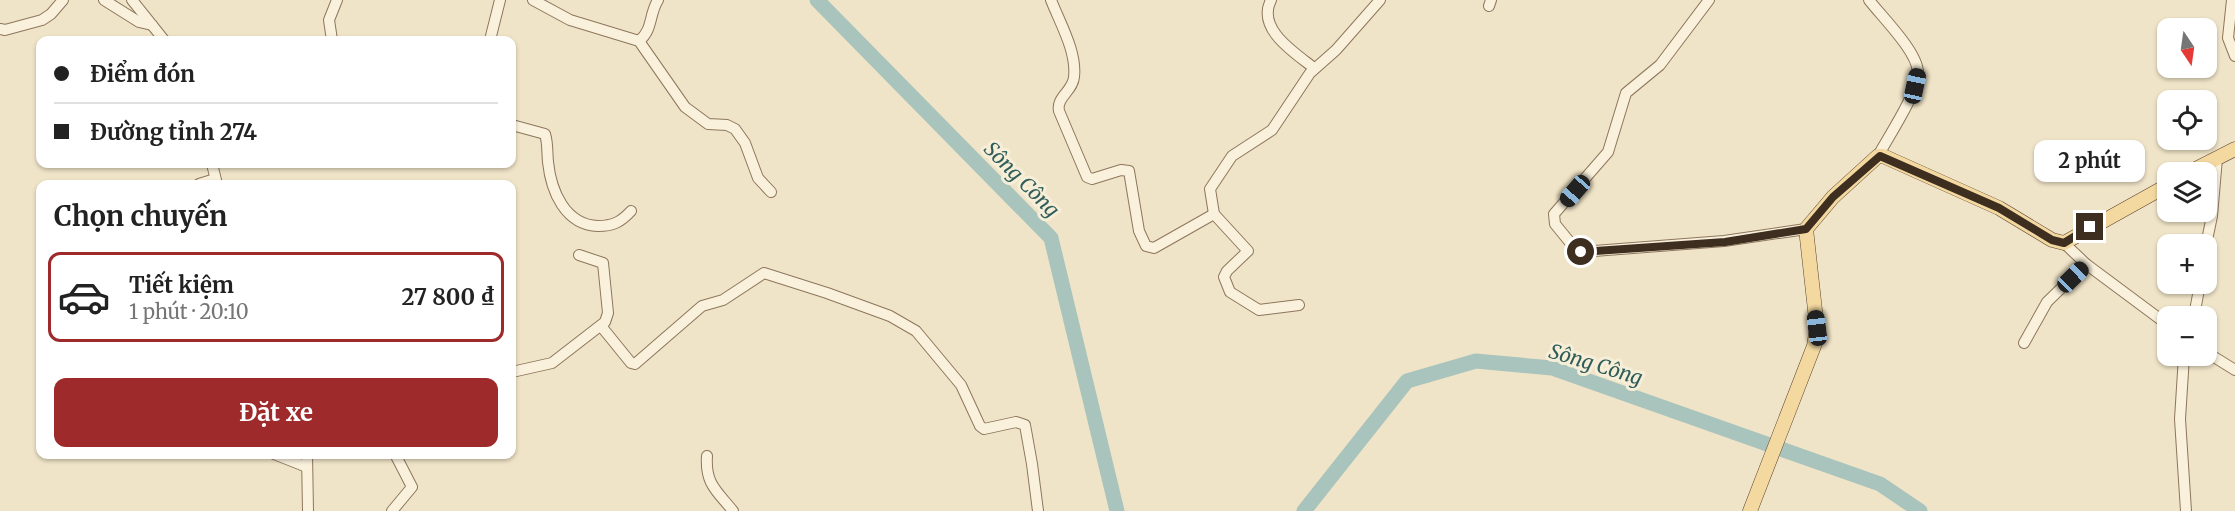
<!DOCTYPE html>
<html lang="vi">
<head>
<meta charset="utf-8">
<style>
  body { margin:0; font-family:Merriweather,serif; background:#f6f6f6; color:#222; height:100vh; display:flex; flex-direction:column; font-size:22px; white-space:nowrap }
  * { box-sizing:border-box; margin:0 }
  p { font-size:20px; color:#767676 }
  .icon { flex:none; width:33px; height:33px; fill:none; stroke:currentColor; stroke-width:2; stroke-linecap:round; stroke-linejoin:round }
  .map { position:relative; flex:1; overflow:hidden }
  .side { position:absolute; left:36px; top:180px; width:480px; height:279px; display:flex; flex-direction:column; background:#fff; border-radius:12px; box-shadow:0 2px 4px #0004 }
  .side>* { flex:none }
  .guide { position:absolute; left:36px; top:36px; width:480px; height:132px; border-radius:12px; box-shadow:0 2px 4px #0004; display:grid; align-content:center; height:132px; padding:0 18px; background:#fff }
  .needle { width:39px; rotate:167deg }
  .fabs { position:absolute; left:2157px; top:18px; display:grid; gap:12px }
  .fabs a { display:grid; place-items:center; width:60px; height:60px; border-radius:12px; background:#fff; box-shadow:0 2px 4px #0004; font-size:30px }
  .end { position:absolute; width:27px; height:27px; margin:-14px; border:8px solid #3d2e20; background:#fff; box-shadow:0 0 0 3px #fff }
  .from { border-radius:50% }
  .bubble { position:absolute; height:42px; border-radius:12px; background:#fff; box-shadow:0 2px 4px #0004; font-size:20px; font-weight:700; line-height:42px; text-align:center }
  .car { position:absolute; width:18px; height:36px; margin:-18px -9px; border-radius:8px; box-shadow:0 0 4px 2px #0007; background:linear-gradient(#222 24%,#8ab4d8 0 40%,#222 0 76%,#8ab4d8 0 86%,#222 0) }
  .guide b { display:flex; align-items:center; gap:21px; height:57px; font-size:22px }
  .guide b+b { border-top:2px solid #e0e0e0 }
  .guide i { width:15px; height:15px; background:#222 }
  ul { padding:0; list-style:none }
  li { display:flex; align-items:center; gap:18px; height:90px; margin:0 12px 9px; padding:0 6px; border:3px solid transparent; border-radius:12px }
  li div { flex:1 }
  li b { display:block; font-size:22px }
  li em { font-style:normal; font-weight:700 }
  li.current { border-color:#9e2a2b }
  li>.icon { width:54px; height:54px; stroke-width:1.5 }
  h2 { padding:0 18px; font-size:27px; line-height:72px }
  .cta { display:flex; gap:12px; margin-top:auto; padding:12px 18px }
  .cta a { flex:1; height:69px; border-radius:12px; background:#9e2a2b; color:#fff; font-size:24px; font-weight:700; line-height:69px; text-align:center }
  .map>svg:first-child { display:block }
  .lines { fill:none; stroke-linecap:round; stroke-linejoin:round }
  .river { stroke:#a9c4bc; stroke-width:15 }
  .minor-casing { stroke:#8d765c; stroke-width:12 }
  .major-casing { stroke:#5b4430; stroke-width:15 }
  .minor { stroke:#faf1dc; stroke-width:10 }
  .major { stroke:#f3d9a0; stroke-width:14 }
  .route { stroke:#3d2e20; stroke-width:8 }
  .labels { text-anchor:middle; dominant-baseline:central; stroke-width:6; stroke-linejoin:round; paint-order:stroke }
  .water-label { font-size:20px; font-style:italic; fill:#2f5d5a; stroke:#f7eed8 }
</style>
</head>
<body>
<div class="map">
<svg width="2235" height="511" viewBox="0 0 2235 511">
  <rect width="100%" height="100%" fill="#f0e4c8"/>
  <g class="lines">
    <g class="river">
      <path d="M817,0L1051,238L1117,511"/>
      <path d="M1304,511L1407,381L1476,361L1552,368L1880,484L1920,511"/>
    </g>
    <defs>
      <g id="minor">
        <path d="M104,0L139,22L152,25"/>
        <path d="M132,0L164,40"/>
        <path d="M533,0L570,20L639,41L685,107L708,124L727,125L735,129L745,143L758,178L771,192"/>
        <path d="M1051,0C1060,23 1077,52 1074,77C1073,91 1056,97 1059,111L1087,177L1092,179L1121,170L1129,171L1139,231L1146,246L1154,248L1214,214"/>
        <path d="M1271,0C1256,29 1295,53 1314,68"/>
        <path d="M1709,0L1660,65L1626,93L1608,152L1554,214L1555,224L1577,251L1581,252L1724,241L1806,229"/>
        <path d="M1869,0C1882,17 1917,51 1918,72C1918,93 1888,137 1878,156"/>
        <path d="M2232,0L2228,38L2235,56"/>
        <path d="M1489,6L1491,0"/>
        <path d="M0,29L5,30L42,20L51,14L63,0"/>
        <path d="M332,40L329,20L337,0"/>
        <path d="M490,40L500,0"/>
        <path d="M639,41C653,30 649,14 658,0"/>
        <path d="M512,125L545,134C548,143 547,153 548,162C551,191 565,225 598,226C613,226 621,222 631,211"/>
        <path d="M212,164L217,184"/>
        <path d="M199,184L215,179"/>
        <path d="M2064,243L2086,264L2168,325"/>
        <path d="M2206,245L2212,216L2217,158"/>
        <path d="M1299,305L1259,310L1230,292L1224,277L1227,271L1248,251L1214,214L1210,189L1232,156L1272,130L1310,73L1336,50L1380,0"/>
        <path d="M2194,316L2200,284"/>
        <path d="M601,326L631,363L635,364L702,306L723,300L764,273L827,293L890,316L916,331L961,385L980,426L984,429L1016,422L1025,425L1032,464L1038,511"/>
        <path d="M2024,343L2047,302L2086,264"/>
        <path d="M2206,352L2235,370"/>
        <path d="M2184,356L2180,419L2186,511"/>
        <path d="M512,372L552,363L605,322L608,313L603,263L579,255"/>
        <path d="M274,454L307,467"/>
        <path d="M307,454L308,511"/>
        <path d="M707,456C705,484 717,491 733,511"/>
        <path d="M392,511L412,487L395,454"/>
      </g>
      <g id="major">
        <path d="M2190,172L2235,149"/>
        <path d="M1750,511L1814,346L1817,328L1806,229L1833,197L1878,156H1883L1999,208L2052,240L2064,243L2168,185"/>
      </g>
    </defs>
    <use href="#minor" class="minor-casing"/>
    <use href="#major" class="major-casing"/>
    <use href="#minor" class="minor"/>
    <use href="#major" class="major"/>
  </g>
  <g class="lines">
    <path class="route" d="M1581,252L1725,242L1806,229L1833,197L1880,156L1999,208L2052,240L2064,243L2090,227"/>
  </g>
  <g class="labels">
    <g class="water-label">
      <text transform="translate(1022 179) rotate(45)">Sông Công</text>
      <text transform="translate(1596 364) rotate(17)">Sông Công</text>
    </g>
  </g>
</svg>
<div class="fabs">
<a><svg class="needle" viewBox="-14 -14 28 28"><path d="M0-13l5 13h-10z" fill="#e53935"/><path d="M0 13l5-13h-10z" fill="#767676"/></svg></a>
<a><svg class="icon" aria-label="locate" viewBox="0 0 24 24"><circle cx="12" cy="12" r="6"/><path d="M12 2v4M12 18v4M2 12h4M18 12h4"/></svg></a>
<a><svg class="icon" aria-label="layers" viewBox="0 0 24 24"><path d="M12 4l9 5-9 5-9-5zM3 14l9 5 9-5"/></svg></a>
<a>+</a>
<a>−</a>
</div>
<i class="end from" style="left:1581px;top:252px"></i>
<i class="end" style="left:2090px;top:227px"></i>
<div class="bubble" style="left:2034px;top:140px;width:111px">2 phút</div>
<i class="car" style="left:1915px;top:86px;rotate:12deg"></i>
<i class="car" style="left:1575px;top:191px;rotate:221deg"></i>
<i class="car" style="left:2073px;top:277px;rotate:46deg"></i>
<i class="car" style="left:1817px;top:328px;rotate:353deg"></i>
<div class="guide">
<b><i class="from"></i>Điểm đón</b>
<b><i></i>Đường tỉnh 274</b>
</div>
<section class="side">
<h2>Chọn chuyến</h2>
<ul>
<li class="current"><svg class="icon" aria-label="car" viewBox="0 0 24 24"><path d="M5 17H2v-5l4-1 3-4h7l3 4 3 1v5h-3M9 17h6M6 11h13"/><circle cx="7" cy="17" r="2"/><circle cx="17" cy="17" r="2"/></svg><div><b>Tiết kiệm</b><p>1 phút · 20:10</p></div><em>27 800 ₫</em></li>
</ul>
<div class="cta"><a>Đặt xe</a></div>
</section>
</div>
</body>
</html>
